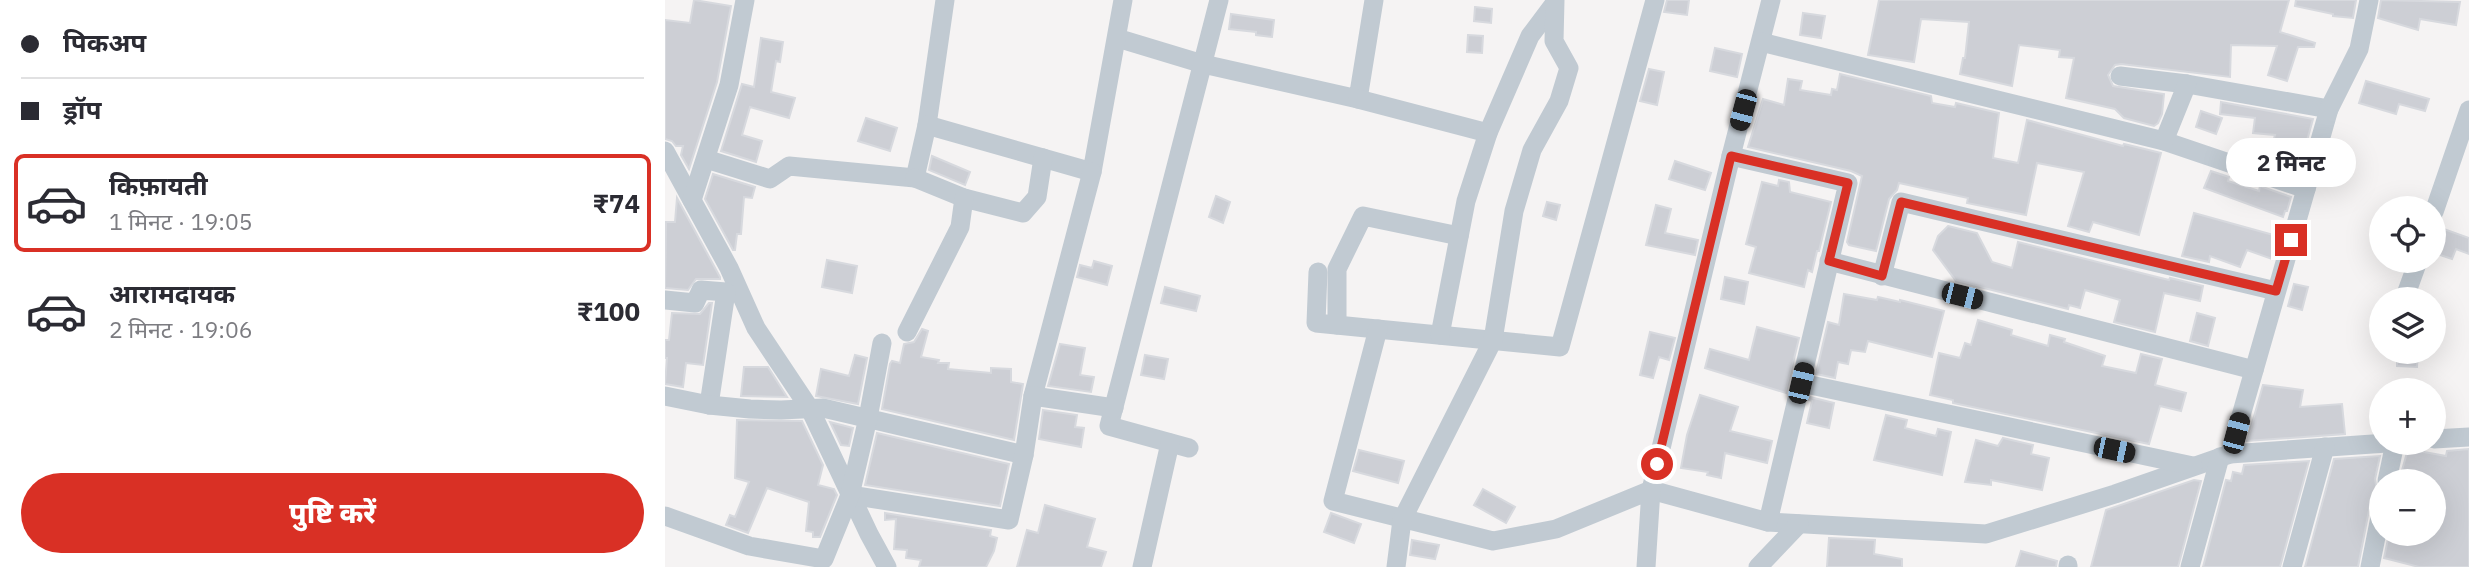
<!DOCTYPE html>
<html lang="hi">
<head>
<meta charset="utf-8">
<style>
  body { margin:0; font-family:"IBM Plex Sans","Noto Sans Devanagari",sans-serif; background:#f7f7f7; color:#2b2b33; height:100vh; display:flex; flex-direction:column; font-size:26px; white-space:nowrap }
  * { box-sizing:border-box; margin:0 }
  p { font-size:23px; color:#7c7c81 }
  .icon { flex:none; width:38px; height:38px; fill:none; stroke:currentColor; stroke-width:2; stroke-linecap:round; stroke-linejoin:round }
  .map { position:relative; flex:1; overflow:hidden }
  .side { display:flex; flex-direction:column; background:#fff; width:665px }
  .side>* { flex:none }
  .top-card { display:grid; align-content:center; height:154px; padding:0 21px; background:#fff }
  .controls { position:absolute; left:1704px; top:196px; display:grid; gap:14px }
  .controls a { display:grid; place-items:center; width:77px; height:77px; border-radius:50%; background:#fff; box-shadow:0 7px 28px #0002; font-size:35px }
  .end { position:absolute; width:32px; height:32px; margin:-16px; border:9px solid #d93025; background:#fff; box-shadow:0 0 0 4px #fff }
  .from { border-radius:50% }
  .bubble { position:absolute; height:49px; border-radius:24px; background:#fff; box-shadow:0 7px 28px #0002; font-size:23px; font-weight:800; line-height:49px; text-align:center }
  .car { position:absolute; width:21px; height:42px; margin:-21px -10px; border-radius:9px; box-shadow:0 0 5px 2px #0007; background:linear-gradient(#222 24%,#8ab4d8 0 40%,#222 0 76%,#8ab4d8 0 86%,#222 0) }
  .top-card b { display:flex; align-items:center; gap:24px; height:66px; font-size:26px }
  .top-card b+b { border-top:2px solid #e1e1e2 }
  .top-card i { width:18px; height:18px; background:#2b2b33 }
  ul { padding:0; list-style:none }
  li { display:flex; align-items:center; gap:21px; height:98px; margin:0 14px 10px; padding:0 7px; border:4px solid transparent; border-radius:10px }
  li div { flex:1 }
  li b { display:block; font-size:26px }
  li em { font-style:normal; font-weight:800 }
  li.active { border-color:#d93025 }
  li>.icon { width:63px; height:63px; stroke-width:1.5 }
  .button { display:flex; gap:14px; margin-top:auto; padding:14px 21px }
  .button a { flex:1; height:80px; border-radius:42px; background:#d93025; color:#fff; font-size:28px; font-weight:800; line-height:80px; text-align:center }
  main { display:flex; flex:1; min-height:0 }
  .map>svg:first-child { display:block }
  .building { fill:#cdcfd5; stroke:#d7d9de; stroke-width:2 }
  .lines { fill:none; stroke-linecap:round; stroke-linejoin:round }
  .minor { stroke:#c1cad2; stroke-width:19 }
  .route { stroke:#d93025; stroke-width:9 }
</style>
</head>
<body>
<main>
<section class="side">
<div class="top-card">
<b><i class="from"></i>पिकअप</b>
<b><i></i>ड्रॉप</b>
</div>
<ul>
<li class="active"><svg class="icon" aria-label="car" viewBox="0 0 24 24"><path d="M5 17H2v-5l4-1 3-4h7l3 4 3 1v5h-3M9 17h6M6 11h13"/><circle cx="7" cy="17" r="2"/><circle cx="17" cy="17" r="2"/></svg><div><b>किफ़ायती</b><p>1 मिनट · 19:05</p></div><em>₹74</em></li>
<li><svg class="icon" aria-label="car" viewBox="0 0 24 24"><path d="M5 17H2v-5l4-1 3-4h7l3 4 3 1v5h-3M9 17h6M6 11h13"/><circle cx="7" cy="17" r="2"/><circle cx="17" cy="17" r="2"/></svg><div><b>आरामदायक</b><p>2 मिनट · 19:06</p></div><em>₹100</em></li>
</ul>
<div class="button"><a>पुष्टि करें</a></div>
</section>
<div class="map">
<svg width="1804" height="567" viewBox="0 0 1804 567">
  <rect width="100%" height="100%" fill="#f5f3f3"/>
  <g class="building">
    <path d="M29,0L66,6L52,82L24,169L16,155L18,146H11L7,141L0,139V20L25,23Z"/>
    <path d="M1002,0H1024L1022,15L999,12Z"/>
    <path d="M1214,0H1624L1615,32L1650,43L1649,47H1633L1622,81L1603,75L1612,46L1566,45L1565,77L1456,64L1450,65L1443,75L1448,86L1499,94L1497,114L1493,123L1489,126L1459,118L1450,109L1401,98L1409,58L1394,57L1395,50L1354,45L1347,86L1295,74L1298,58H1300L1304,22L1256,19L1249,62L1203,55Z"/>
    <path d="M1631,0H1691L1688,18L1668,16V14L1630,6Z"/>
    <path d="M1716,0L1795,2L1791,25L1755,19L1753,30L1713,18Z"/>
    <path d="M810,7L827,9L826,23L809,21Z"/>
    <path d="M1138,13L1160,16L1156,38L1135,35Z"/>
    <path d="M566,14L609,20L607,37L591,35V32L564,29Z"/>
    <path d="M803,35L818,36L817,53L802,52Z"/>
    <path d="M96,38L118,42L115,62L111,61L106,92L130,98L124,118L85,107L77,135L97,141L91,162L56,151L77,84L89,87Z"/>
    <path d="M1050,48L1077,54L1072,77L1045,71Z"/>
    <path d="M984,69L999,72L992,105L975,101Z"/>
    <path d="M1175,74L1266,96L1267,103L1290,107L1291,103L1334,113L1328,158L1353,163L1362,120L1458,146L1459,144L1496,153L1474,235L1428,222L1424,232L1403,226L1419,172L1372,163L1361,215L1302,203L1303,198L1234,183L1232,190L1224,199L1211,251L1184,245L1182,242L1197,176L1186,171L1083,147L1098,99L1119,105L1123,79L1137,81L1135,90L1166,95L1167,89L1172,90Z"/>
    <path d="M1701,81L1764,99L1760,111L1734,104L1731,114L1694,103Z"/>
    <path d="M1556,102L1648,119L1633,173L1602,163L1610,135L1588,133L1590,118L1555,114Z"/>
    <path d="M1536,111L1557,118L1551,134L1531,127Z"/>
    <path d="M201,118L232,128L225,151L193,141Z"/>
    <path d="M267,156L305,172L300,185L264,170Z"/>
    <path d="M1010,161L1046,173L1040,190L1004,179Z"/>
    <path d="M1546,171L1564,177L1563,181L1594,191L1595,186L1626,197L1622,211H1620L1618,217L1539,188Z"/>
    <path d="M48,174L90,187L87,198L79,197L76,234H72L70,250H68L40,199Z"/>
    <path d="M1114,180L1124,182L1125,192L1166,202L1154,251H1152L1147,272L1143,270L1139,287L1084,273L1091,247L1081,244L1097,182L1113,186Z"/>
    <path d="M551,196L565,202L558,223L544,217Z"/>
    <path d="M12,198L55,277V279H31L23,290L0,288L1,222H10Z"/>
    <path d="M882,202L895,205L891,220L878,216Z"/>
    <path d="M991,205L1006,209L1000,233L1033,240L1030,255L981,245Z"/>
    <path d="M1529,213L1612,236L1610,241L1613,242L1607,259L1582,250L1575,267L1545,256L1544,262L1517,256Z"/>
    <path d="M1283,226L1312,233L1327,262L1347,268L1353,242L1504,280L1505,278L1538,286L1535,301L1499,293L1490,332L1449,322L1455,300L1420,290L1415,308L1404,305L1403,309L1291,281L1268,250L1273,236Z"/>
    <path d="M1776,228L1804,238V254L1791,249L1787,259L1769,253Z"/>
    <path d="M162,260L192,266L187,293L157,287Z"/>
    <path d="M429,261L447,266L442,285L412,277L415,265L427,268Z"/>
    <path d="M1060,277L1083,282L1079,304L1056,299Z"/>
    <path d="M1629,284L1643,287L1637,310L1623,306Z"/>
    <path d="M500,287L535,296L531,311L496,303Z"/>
    <path d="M1179,294L1212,300L1213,297L1235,302V300L1279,311L1267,357L1203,341L1200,352L1186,350L1183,364L1173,362L1170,378L1151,374L1163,322L1174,325Z"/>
    <path d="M44,303H47L38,365L21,363L18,387L0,384L2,358H0V340H4L7,313L35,314Z"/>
    <path d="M1532,313L1550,318L1543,346L1525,341Z"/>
    <path d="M1313,320L1347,330L1346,335L1383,346L1385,335L1400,339L1399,342L1440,356L1437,366L1471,373L1476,354L1497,359L1490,385L1521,393L1516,411L1495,406L1484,444L1288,403V400L1265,395L1274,353L1295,358L1300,343L1306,345Z"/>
    <path d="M1092,327L1134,338L1121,393L1040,368L1045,349L1084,360Z"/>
    <path d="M257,329L263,331L256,357L274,360L273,363H284L283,369L326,373V368L346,369V382L358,384L349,440L217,409L225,364L227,361L235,363L239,344L249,342Z"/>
    <path d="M985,332L1010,338L1004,360L994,357L988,378L975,375Z"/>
    <path d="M395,344L420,348L415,375L429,377L426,392L383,386Z"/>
    <path d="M1732,352H1753L1752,367L1732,366Z"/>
    <path d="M190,355L202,358L193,404L151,396L156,369L184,376Z"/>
    <path d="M480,355L503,359L499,379L476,375Z"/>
    <path d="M79,367H103L122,397L76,396Z"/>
    <path d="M1598,385L1638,390L1635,407L1677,404L1680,434L1582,441Z"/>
    <path d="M1035,395L1073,407L1065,431L1107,441L1102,463L1060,453L1056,478L1042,475L1043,472L1016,468L1022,435Z"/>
    <path d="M1145,397L1169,403L1164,428L1142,423L1147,401L1144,400Z"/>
    <path d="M378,410L412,415L410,427L419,428L416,447L374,439Z"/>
    <path d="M1221,415L1242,420L1240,428L1271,436L1273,429L1286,432L1277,475L1209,460Z"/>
    <path d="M72,420L137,421L158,465L153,485L169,489L172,495L155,537H148V532L141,531L144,502L102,488L83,533L61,525L65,515L70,517L84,482L70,478Z"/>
    <path d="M165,422L188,428L184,446L176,445Z"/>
    <path d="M212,433L344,464L335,506L200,485Z"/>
    <path d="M1338,438L1368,445L1366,454L1384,458L1377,490L1326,480V485L1300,482L1311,440L1333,446Z"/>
    <path d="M1743,449L1781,456L1782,451L1804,449V567H1754L1719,558L1724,534H1769V481H1734Z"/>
    <path d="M694,450L739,461L733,483L688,471Z"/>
    <path d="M1715,456L1710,479L1711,485L1717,492V495L1708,498L1705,505L1693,567H1640L1669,459Z"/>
    <path d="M1644,461L1615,567H1538L1561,480L1566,481L1568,472L1577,474L1579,465Z"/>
    <path d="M1529,480L1536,481L1513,567H1426L1441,510Z"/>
    <path d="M818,489L850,507L841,523L809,505Z"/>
    <path d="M380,505L430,519L422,547L441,552L436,567H352L362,530L373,533Z"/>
    <path d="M220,513L326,530L325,536L332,538L329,551L321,567H254L256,560L241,558L242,550L229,549L231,519L220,520Z"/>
    <path d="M666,513L696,524L689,543L659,532Z"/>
    <path d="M1164,538L1210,540L1209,554L1237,559V567H1162Z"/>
    <path d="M747,540L774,545L770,559L745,555Z"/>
    <path d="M1356,551L1392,561L1391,567H1351Z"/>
  </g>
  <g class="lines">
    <g class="minor">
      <path d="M1106,0L1066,156L986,490L1103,522L1321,534L1450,494L1565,454L1722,443"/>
      <path d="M452,38L538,64L693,99L709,0"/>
      <path d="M1096,42L1499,141L1641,189"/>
      <path d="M1455,76L1522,84L1664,109"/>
      <path d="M693,99L823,133"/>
      <path d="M262,125L280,0"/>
      <path d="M1499,141L1522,84"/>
      <path d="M0,151L64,268L91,328L145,409L204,534L222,567"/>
      <path d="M1066,156L1183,183L1103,522"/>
      <path d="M41,159L105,179L124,166L250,178L262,125L427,172L458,0"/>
      <path d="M250,178L299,198L358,213L372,197L378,158"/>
      <path d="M27,200L64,85L80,0"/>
      <path d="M1769,212L1804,110"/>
      <path d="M1164,261L1589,370"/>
      <path d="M653,272L651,323L895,347L990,0"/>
      <path d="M1217,276L1236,202L1611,291"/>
      <path d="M1740,297L1753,261"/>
      <path d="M0,300L30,303L36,290L61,292L44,405"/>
      <path d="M672,325V269L698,216L794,236"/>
      <path d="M713,329L668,501L828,541L891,529L986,490L981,567"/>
      <path d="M242,332L295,227L299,198"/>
      <path d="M775,335L801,201L823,133L865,36L889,4"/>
      <path d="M1136,383L1528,466"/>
      <path d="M0,396L44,405L85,409L116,410L158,408L359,455"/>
      <path d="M368,396L427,172"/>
      <path d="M1769,439L1804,437"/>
      <path d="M524,448L444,426L554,0"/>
      <path d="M1565,454L1664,109L1694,49L1704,0"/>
      <path d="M1722,481L1730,443"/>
      <path d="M185,495L344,520L359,455L368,396L449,408"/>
      <path d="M0,516L84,546L159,559L185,495L203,418L217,343"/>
      <path d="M477,567L505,443"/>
      <path d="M731,567L737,520L828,340L849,211L867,150L894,101L904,68L889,41L890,0"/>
      <path d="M1093,567L1134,524"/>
      <path d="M1403,567V565"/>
      <path d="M1525,567L1555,457"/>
      <path d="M1627,567L1660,447"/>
      <path d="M1705,567L1717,507"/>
    </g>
  </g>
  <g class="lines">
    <path class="route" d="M992,464L1066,156L1183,183L1164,261L1217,276L1236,202L1611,291L1626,240"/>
  </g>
</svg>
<div class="controls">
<a><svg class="icon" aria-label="locate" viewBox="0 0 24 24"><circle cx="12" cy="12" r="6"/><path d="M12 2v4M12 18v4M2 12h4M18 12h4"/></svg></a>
<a><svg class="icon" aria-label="layers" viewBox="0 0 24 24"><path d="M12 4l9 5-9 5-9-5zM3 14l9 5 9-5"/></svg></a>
<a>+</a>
<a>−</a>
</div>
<i class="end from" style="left:992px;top:464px"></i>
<i class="end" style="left:1626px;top:240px"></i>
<div class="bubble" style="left:1561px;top:138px;width:130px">2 मिनट</div>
<i class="car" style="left:1078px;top:110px;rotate:195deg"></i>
<i class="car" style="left:1297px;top:296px;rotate:104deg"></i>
<i class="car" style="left:1136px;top:383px;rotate:13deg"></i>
<i class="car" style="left:1571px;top:433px;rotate:15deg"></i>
<i class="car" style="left:1449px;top:450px;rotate:102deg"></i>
</div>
</main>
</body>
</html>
